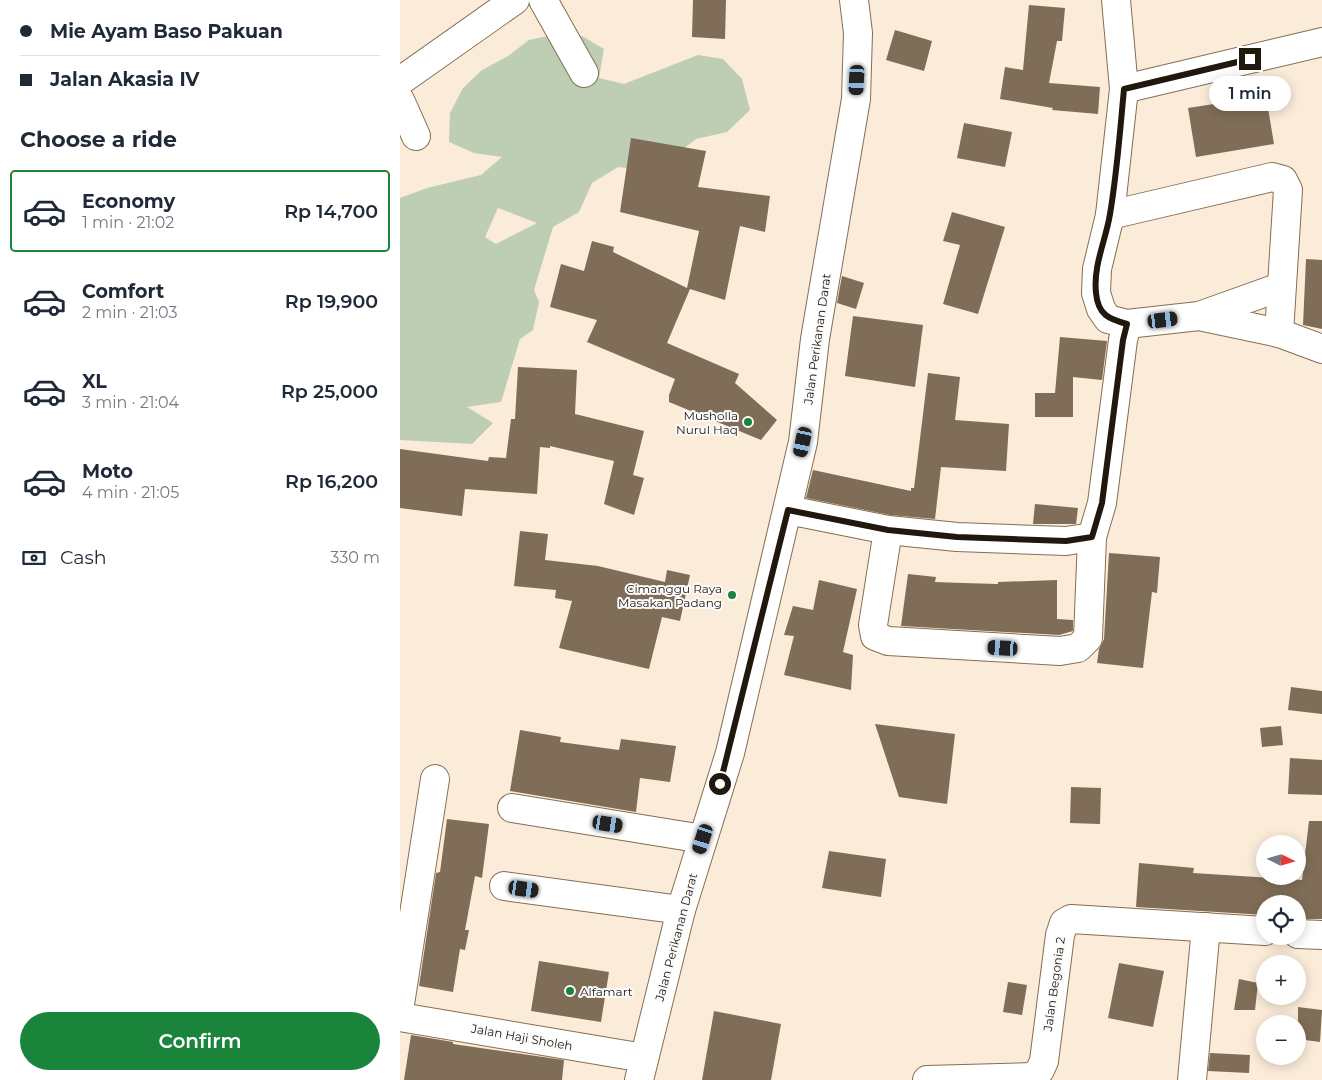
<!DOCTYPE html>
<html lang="en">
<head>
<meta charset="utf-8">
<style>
  body { margin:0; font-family:Montserrat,sans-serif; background:#f2f2f3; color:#1f2937; height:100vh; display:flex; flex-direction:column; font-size:19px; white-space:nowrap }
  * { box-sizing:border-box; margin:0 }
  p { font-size:16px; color:#747a83 }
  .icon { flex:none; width:28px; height:28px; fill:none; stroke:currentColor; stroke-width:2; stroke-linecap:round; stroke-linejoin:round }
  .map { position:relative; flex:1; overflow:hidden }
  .panel { display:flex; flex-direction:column; background:#fff; width:400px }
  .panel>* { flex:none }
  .banner { display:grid; align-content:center; height:110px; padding:0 20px; background:#fff }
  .needle { width:32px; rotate:95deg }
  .tools { position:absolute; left:856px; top:835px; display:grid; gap:10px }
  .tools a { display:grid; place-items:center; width:50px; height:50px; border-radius:50%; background:#fff; box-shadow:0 2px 12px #0003; font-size:25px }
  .end { position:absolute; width:22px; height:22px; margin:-11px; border:6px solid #21180d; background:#fff; box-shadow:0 0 0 2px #fff }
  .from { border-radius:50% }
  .bubble { position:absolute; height:35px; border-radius:18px; background:#fff; box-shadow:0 2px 12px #0003; font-size:16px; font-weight:600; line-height:35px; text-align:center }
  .car { position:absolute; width:15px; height:30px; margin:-15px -8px; border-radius:6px; box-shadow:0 0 4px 1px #0007; background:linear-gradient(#222 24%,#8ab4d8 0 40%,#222 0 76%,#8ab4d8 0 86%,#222 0) }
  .banner b { display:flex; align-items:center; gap:18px; height:48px; font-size:19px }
  .banner b+b { border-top:1px solid #e0e1e3 }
  .banner i { width:12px; height:12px; background:#1f2937 }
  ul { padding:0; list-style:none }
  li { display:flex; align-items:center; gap:15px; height:82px; margin:0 10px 8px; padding:0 10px; border:2px solid transparent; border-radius:5px }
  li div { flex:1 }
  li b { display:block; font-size:19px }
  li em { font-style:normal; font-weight:600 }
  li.current { border-color:#19843a }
  li>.icon { width:45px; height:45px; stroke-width:1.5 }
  h2 { padding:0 20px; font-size:22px; line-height:60px }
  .pay { display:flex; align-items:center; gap:12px; height:55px; padding:0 20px; font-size:19px }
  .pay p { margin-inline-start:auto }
  .primary-button { display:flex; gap:10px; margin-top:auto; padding:10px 20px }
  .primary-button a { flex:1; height:58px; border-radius:30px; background:#19843a; color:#fff; font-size:20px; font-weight:600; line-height:58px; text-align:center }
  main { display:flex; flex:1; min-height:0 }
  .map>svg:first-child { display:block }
  .green { fill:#bdceb5; fill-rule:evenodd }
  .building { fill:#806d57 }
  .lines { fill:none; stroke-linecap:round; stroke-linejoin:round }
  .minor-casing { stroke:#856e52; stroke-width:30 }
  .tertiary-casing { stroke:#856e52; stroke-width:30 }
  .minor { stroke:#fff; stroke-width:28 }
  .tertiary { stroke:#fff; stroke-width:28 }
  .route { stroke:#21180d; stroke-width:6 }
  .poi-dot { fill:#19843a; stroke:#fbfbfb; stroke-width:2 }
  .labels { text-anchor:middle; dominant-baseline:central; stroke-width:4; stroke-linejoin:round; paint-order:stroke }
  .street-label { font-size:12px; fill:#21180d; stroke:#fbfbfb }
  .poi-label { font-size:12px; fill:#21180d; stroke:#fbfbfb; text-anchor:end }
</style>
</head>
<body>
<main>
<section class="panel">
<div class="banner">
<b><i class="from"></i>Mie Ayam Baso Pakuan</b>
<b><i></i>Jalan Akasia IV</b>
</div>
<h2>Choose a ride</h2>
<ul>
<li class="current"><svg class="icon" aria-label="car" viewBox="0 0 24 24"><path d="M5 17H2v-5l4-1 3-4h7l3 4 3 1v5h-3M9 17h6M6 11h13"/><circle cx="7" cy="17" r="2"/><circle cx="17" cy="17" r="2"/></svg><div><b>Economy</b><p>1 min · 21:02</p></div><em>Rp 14,700</em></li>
<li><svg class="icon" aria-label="car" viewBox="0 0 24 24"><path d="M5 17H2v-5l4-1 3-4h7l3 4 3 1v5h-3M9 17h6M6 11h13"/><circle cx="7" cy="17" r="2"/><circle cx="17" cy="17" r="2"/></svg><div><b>Comfort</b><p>2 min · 21:03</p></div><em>Rp 19,900</em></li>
<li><svg class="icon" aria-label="car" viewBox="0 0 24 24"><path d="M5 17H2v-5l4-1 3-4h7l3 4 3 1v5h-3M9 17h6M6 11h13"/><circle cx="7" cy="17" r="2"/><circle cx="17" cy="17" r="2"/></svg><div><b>XL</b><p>3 min · 21:04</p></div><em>Rp 25,000</em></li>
<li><svg class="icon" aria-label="car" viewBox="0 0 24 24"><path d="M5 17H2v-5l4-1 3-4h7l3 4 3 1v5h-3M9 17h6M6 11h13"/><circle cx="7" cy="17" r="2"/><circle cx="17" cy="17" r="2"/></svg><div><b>Moto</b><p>4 min · 21:05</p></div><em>Rp 16,200</em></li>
</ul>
<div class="pay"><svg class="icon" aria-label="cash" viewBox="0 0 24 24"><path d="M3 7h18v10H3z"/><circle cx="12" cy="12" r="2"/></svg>Cash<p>330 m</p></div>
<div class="primary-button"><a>Confirm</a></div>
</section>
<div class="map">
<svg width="922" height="1080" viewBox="0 0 922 1080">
  <rect width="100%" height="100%" fill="#fbebd9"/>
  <path class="green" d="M156,34L182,36L204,49L199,78L224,84L298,55L323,59L342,79L350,110L327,132L296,139L274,156L246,170L218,167L192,183L179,212L153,227L134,290L139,302L133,330L120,339L101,402L67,407L93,423L72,444L0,440V198L27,188L81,175L102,157L74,153L49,142L50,113L63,88L82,70L108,56L129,40ZM98,208L137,223L96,244L85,237Z"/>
  <g class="building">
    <path d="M293,0H326L325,39L292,37Z"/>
    <path d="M629,5L665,8L662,41H657L649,83L700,87L698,114L652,110L653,108L600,99L605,67L623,70Z"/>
    <path d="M495,30L532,41L524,71L486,60Z"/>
    <path d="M866,96L874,144L796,157L788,108Z"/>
    <path d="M564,123L612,132L605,167L557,158Z"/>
    <path d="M231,138L306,151L298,187L370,196L365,232L340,226L325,300L290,289L267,343L339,374L335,383L377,420L361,440L269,402V395L275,379L187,342L197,320L150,307L161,264L184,271L192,241L214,247L213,252L287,288L299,231L220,212Z"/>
    <path d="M552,212L605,227L578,314L543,304L560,245L543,241Z"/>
    <path d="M906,259L922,260V329L903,325Z"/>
    <path d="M442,276L464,283L456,309L437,303Z"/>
    <path d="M453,316L523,325L515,387L445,376Z"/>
    <path d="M660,337L707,341L702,380L673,377V417H635V393H655Z"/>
    <path d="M118,367L177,370L175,414L244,431L233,475L244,478L234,515L204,504L214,461L150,446V448L140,447L137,494L65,489L62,516L0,508V449L88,461L89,457L106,458L111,419H115Z"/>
    <path d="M528,373L560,377L555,420L609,424L606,471L541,467L535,519L490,515L406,498L413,470L511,491V488H514Z"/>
    <path d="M635,504L678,508L676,524H633Z"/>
    <path d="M120,531L148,534L145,560L198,566L265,582L267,570L290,575L280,621L262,617L249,669L159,648L172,601L155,598L156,590L114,586Z"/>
    <path d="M709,553L760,557L757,593L752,592L743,668L697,663L699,649L704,639Z"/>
    <path d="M508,574L536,577L535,582L563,583L598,584V582L657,580V619L673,620V631L659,635L501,626Z"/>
    <path d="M419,580L457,589L443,652L453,655L451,690L384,675L394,636L384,635L393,606L413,610Z"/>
    <path d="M891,687L922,691V714L888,710Z"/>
    <path d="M475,724L555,734L547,804L499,797Z"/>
    <path d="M881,726L883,745L862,747L860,728Z"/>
    <path d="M120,730L161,737L160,742L219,750L221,739L276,746L270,782L240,778L236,812L110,791Z"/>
    <path d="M890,758L922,760V795L888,794Z"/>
    <path d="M671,787L701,788L700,824L670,823Z"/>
    <path d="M47,819L89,824L82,878L75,876L65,930H69L65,950L60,949L53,992L19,986L36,873L40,872Z"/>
    <path d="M909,821H922V919H898V904H865V915L736,907L739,863L794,868L793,873L902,880Z"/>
    <path d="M429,851L486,859L481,897L422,888Z"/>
    <path d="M139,961L209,972L201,1022L131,1011Z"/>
    <path d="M719,963L764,971L753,1027L708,1018Z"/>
    <path d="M839,979L858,983L855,1010H834Z"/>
    <path d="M608,982L627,985L622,1015L603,1012Z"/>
    <path d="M898,1007L922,1010L920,1042L898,1039Z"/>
    <path d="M314,1011L381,1024L371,1080H302Z"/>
    <path d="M11,1035L53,1042V1044L164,1060L162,1080H4Z"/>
    <path d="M810,1053L850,1055L849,1073L808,1071Z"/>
  </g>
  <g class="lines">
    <defs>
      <g id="minor">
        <path d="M143,0L184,73"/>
        <path d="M716,0L724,89L710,215L697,269L696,293L701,309L708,319L727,324L799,316L879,333L922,349"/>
        <path d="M0,81L115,0"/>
        <path d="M724,89L922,42"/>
        <path d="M0,100L16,136"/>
        <path d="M710,215L872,177L883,180L888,190L879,333"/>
        <path d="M799,316L880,287"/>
        <path d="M388,510L488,530L557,537L666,541L692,537L702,503L723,340L727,324"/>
        <path d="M488,530L473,625L475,636L488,641L660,651L678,648L688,638L692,537"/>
        <path d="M112,808L303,839"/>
        <path d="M104,886L281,910"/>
        <path d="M898,934L922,935"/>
        <path d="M0,1004L35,779"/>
        <path d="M0,1017L244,1058"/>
        <path d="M527,1080L632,1077L640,1070L644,1061L660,935L664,923L671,919L865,931"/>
        <path d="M792,1080L806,927"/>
      </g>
      <path id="tertiary" d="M239,1080L281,910L330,753L403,442L415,339L456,99L458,33L454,0"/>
    </defs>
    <use href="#minor" class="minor-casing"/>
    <use href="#tertiary" class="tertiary-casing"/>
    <use href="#minor" class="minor"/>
    <use href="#tertiary" class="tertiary"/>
  </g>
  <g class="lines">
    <path class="route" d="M320,784L388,510L488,530L557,537L666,541L692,537L702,503L723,340L727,324C709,319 698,315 696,293C693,265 706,240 710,214C717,173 720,131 724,89L850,59"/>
  </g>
  <g class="poi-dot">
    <circle cx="348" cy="422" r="5"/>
    <circle cx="332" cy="595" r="5"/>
    <circle cx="170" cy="991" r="5"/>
  </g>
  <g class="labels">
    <g class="street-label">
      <text transform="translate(417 339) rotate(-82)">Jalan Perikanan Darat</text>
      <text transform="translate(276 937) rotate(-75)">Jalan Perikanan Darat</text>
      <text transform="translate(654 984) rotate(-82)">Jalan Begonia 2</text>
      <text transform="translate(122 1037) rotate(10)">Jalan Haji Sholeh</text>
    </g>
    <g class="poi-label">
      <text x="338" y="415">Musholla<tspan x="338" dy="14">Nurul Haq</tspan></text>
      <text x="322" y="588">Cimanggu Raya<tspan x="322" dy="14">Masakan Padang</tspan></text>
      <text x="180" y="991" text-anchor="start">Alfamart</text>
    </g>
  </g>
</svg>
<div class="tools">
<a><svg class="needle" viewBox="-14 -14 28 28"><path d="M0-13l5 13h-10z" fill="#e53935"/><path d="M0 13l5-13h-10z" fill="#747a83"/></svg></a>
<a><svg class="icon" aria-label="locate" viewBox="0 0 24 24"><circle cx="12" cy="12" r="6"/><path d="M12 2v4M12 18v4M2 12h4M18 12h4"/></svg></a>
<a>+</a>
<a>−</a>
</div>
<i class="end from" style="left:320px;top:784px"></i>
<i class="end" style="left:850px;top:59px"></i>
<div class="bubble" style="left:809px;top:76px;width:82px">1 min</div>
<i class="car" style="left:457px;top:80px;rotate:183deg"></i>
<i class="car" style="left:763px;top:320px;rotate:83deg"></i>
<i class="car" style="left:403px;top:442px;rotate:192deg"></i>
<i class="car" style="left:603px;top:648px;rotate:273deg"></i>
<i class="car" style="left:208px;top:824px;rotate:99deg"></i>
<i class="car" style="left:303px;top:839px;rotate:198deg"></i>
<i class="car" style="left:124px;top:889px;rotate:98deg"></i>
</div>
</main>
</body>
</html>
